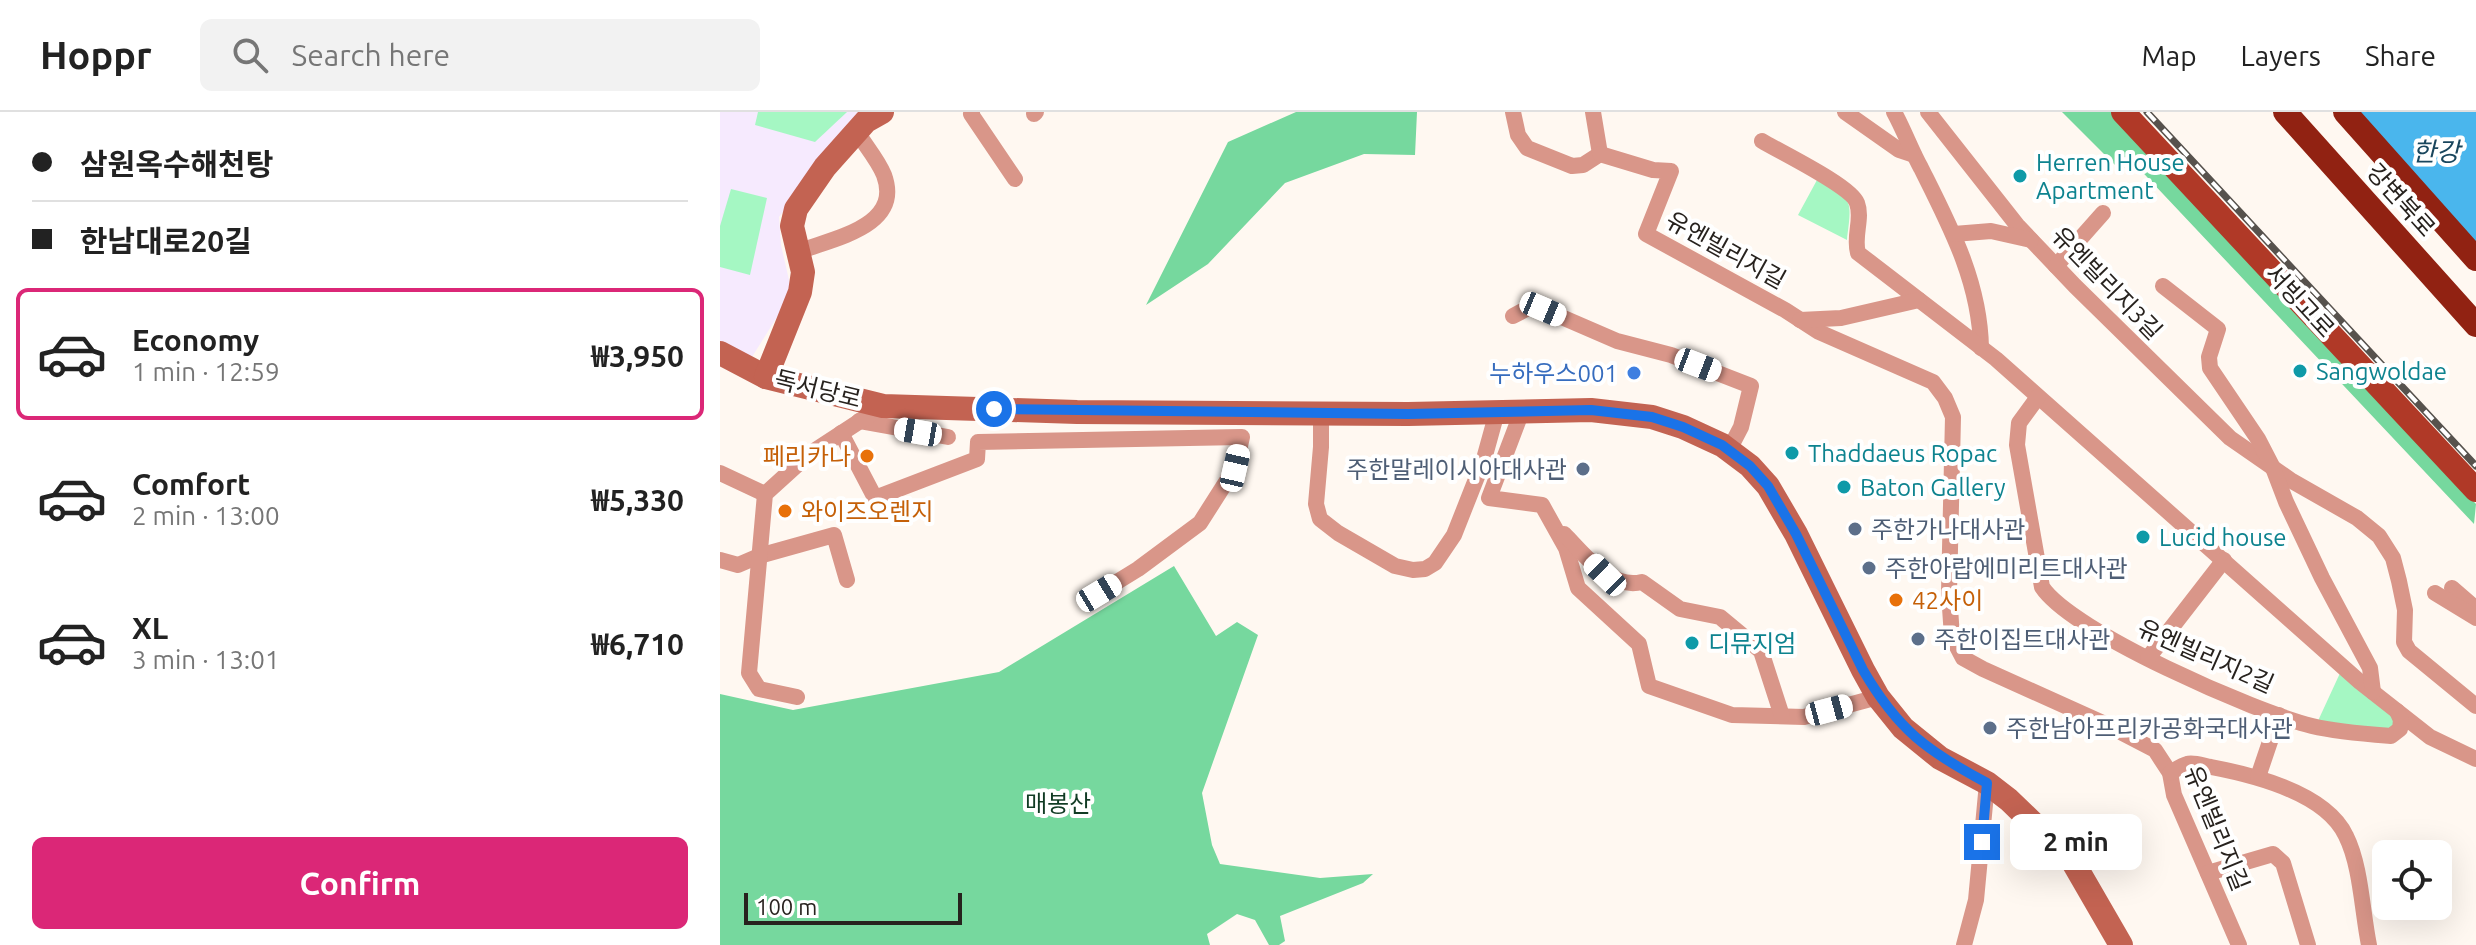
<!DOCTYPE html>
<html lang="en">
<head>
<meta charset="utf-8">
<style>
  body { margin:0; font-family:Ubuntu,"Noto Sans KR",sans-serif; background:#f2f2f2; color:#222; height:100vh; display:flex; flex-direction:column; font-size:30px; white-space:nowrap }
  * { box-sizing:border-box; margin:0 }
  p { font-size:26px; color:#767676 }
  .icon { flex:none; width:44px; height:44px; fill:none; stroke:currentColor; stroke-width:2; stroke-linecap:round; stroke-linejoin:round }
  .map { position:relative; flex:1; overflow:hidden }
  .sheet { display:flex; flex-direction:column; background:#fff; width:720px }
  .sheet>* { flex:none }
  .hud { display:grid; align-content:center; height:176px; padding:0 32px; background:#fff }
  .tools { position:absolute; left:1652px; top:728px; display:grid; gap:16px }
  .tools a { display:grid; place-items:center; width:80px; height:80px; border-radius:12px; background:#fff; box-shadow:0 8px 32px #0002; font-size:40px }
  .scale { position:absolute; left:24px; bottom:20px; width:218px; box-sizing:border-box; padding-left:8px; border:4px solid #27221e; border-top:0; font-size:22px; line-height:28px; white-space:nowrap; color:#27221e; -webkit-text-stroke:6px #fff; paint-order:stroke }
  .end { position:absolute; width:36px; height:36px; margin:-18px; border:10px solid #1a73e8; background:#fff; box-shadow:0 0 0 4px #fff }
  .from { border-radius:50% }
  .bubble { position:absolute; height:56px; border-radius:12px; background:#fff; box-shadow:0 8px 32px #0002; font-size:26px; font-weight:700; line-height:56px; text-align:center }
  .car { position:absolute; width:24px; height:48px; margin:-24px -12px; border-radius:10px; box-shadow:0 0 6px 2px #0007; background:linear-gradient(#fff 24%,#345 0 40%,#fff 0 76%,#345 0 86%,#fff 0) }
  .hud b { display:flex; align-items:center; gap:28px; height:76px; font-size:30px }
  .hud b+b { border-top:2px solid #e0e0e0 }
  .hud i { width:20px; height:20px; background:#222 }
  ul { padding:0; list-style:none }
  li { display:flex; align-items:center; gap:24px; height:132px; margin:0 16px 12px; padding:0 16px; border:4px solid transparent; border-radius:12px }
  li div { flex:1 }
  li b { display:block; font-size:30px }
  li em { font-style:normal; font-weight:700 }
  li.on { border-color:#db2777 }
  li>.icon { width:72px; height:72px; stroke-width:1.5 }
  .button { display:flex; gap:16px; margin-top:auto; padding:16px 32px }
  .button a { flex:1; height:92px; border-radius:12px; background:#db2777; color:#fff; font-size:32px; font-weight:700; line-height:92px; text-align:center }
  header { display:flex; align-items:center; gap:48px; box-sizing:border-box; height:112px; padding:0 40px; background:#fff; border-bottom:2px solid #e0e0e0 }
  header strong { font-size:38px }
  nav { display:flex; gap:44px; margin-inline-start:auto; font-size:28px }
  .search { width:560px; height:72px; background:#f2f2f2; display:flex; align-items:center; gap:20px; box-sizing:border-box; padding:0 28px; border-radius:12px; color:#767676; font-size:30px }
  main { display:flex; flex:1; min-height:0 }
  .map>svg:first-child { display:block }
  .education { fill:#f6eafe }
  .green { fill:#a5f7c3 }
  .forest { fill:#76d89e }
  .water { fill:#4ab6ed }
  .lines { fill:none; stroke-linecap:round; stroke-linejoin:round }
  .street { stroke:#d99689; stroke-width:16 }
  .secondary { stroke:#c36352; stroke-width:24 }
  .primary { stroke:#b03927; stroke-width:24 }
  .highway { stroke:#912212; stroke-width:24 }
  .rail-casing { stroke:#57524d; stroke-width:7 }
  .rail { stroke:#fff; stroke-width:4; stroke-dasharray:12; stroke-linecap:butt }
  .route { stroke:#1a73e8; stroke-width:10 }
  .culture-dot { fill:#0f9aa8; stroke:#fff; stroke-width:3 }
  .shop-dot { fill:#3f7fe0; stroke:#fff; stroke-width:3 }
  .food-dot { fill:#e8710a; stroke:#fff; stroke-width:3 }
  .service-dot { fill:#5c6f8a; stroke:#fff; stroke-width:3 }
  .labels { text-anchor:middle; dominant-baseline:central; stroke-width:8; stroke-linejoin:round; paint-order:stroke }
  .culture-label { font-size:24px; fill:#0d838f; stroke:#fff; text-anchor:start }
  .street-label { font-size:24px; fill:#27221e; stroke:#fff }
  .shop-label { font-size:24px; fill:#366cbe; stroke:#fff; text-anchor:end }
  .food-label { font-size:24px; fill:#c56008; stroke:#fff; text-anchor:start }
  .service-label { font-size:24px; fill:#4e5e75; stroke:#fff; text-anchor:start }
  .park-label { font-size:24px; fill:#113b24; stroke:#fff }
  .water-label { font-size:26px; font-style:italic; fill:#19465d; stroke:#fff }
</style>
</head>
<body>
<header>
<strong>Hoppr</strong>
<div class="search"><svg class="icon" aria-label="search" viewBox="0 0 24 24"><circle cx="10" cy="10" r="6"/><path d="M15 15l6 6"/></svg>Search here</div>
<nav><a>Map</a><a>Layers</a><a>Share</a></nav>
</header>
<main>
<section class="sheet">
<div class="hud">
<b><i class="from"></i>삼원옥수해천탕</b>
<b><i></i>한남대로20길</b>
</div>
<ul>
<li class="on"><svg class="icon" aria-label="car" viewBox="0 0 24 24"><path d="M5 17H2v-5l4-1 3-4h7l3 4 3 1v5h-3M9 17h6M6 11h13"/><circle cx="7" cy="17" r="2"/><circle cx="17" cy="17" r="2"/></svg><div><b>Economy</b><p>1 min · 12:59</p></div><em>₩3,950</em></li>
<li><svg class="icon" aria-label="car" viewBox="0 0 24 24"><path d="M5 17H2v-5l4-1 3-4h7l3 4 3 1v5h-3M9 17h6M6 11h13"/><circle cx="7" cy="17" r="2"/><circle cx="17" cy="17" r="2"/></svg><div><b>Comfort</b><p>2 min · 13:00</p></div><em>₩5,330</em></li>
<li><svg class="icon" aria-label="car" viewBox="0 0 24 24"><path d="M5 17H2v-5l4-1 3-4h7l3 4 3 1v5h-3M9 17h6M6 11h13"/><circle cx="7" cy="17" r="2"/><circle cx="17" cy="17" r="2"/></svg><div><b>XL</b><p>3 min · 13:01</p></div><em>₩6,710</em></li>
</ul>
<div class="button"><a>Confirm</a></div>
</section>
<div class="map">
<svg width="1756" height="833" viewBox="0 0 1756 833">
  <rect width="100%" height="100%" fill="#fff8f1"/>
  <path class="education" d="M0,0H142L59,105L61,133L72,181L32,245L0,230Z"/>
  <g class="green">
    <path d="M38,0H127L95,30L35,13Z"/>
    <path d="M1097,68C1134,87 1132,88 1127,128L1078,103Z"/>
    <path d="M11,77L47,86L30,163L0,155V114Z"/>
    <path d="M1621,559L1675,603L1672,619L1597,611Z"/>
  </g>
  <g class="forest">
    <path d="M576,0H697L695,43L644,42L565,71L488,152L426,193L508,30Z"/>
    <path d="M1342,0H1393L1756,392L1754,412L1411,48L1401,59Z"/>
    <path d="M454,454L496,524L517,510L538,523L482,681L492,733L500,752L600,766L653,762L643,771L560,804L565,829L559,833H549L535,808L517,802L487,822L490,833H0V582L73,598L279,560Z"/>
  </g>
  <path class="water" d="M1629,0H1756V142Z"/>
  <g class="lines">
    <g class="street">
      <path d="M252,0L251,2L295,67"/>
      <path d="M793,0L798,23L807,36L852,54L863,53L880,42"/>
      <path d="M873,0L880,42"/>
      <path d="M1125,0L1179,38L1194,43"/>
      <path d="M1174,0C1184,18 1191,38 1201,56C1230,114 1260,170 1261,236"/>
      <path d="M1208,0L1297,113L1355,174L1510,326L1572,369L1637,406L1659,424L1673,446L1679,469L1685,498L1684,530L1689,539L1756,594"/>
      <path d="M314,2L316,0"/>
      <path d="M1042,29C1060,40 1131,74 1137,91C1143,107 1133,124 1138,141L1276,247L1640,570L1710,625L1756,647"/>
      <path d="M880,42L933,58L951,59L926,122L1065,198L1099,220L1213,270L1225,286L1233,305L1229,481L1232,525L1243,546L1263,557L1383,611L1435,638L1450,661L1454,683L1519,833"/>
      <path d="M1234,122L1271,119L1311,128"/>
      <path d="M78,140C113,126 183,115 164,63C158,48 145,33 137,20"/>
      <path d="M1336,154L1383,101"/>
      <path d="M1443,174L1498,217L1489,245L1490,256L1538,327L1553,356L1566,390L1602,466L1650,556L1653,580"/>
      <path d="M793,204L810,195L823,197L897,229L951,243L1031,274L1021,315L1009,338"/>
      <path d="M1080,208L1121,206L1199,188"/>
      <path d="M1318,285L1299,311L1297,333L1322,475C1352,520 1535,600 1592,614C1617,620 1645,622 1671,624L1680,617L1681,608L1677,599"/>
      <path d="M802,299L769,386L822,393L846,436L858,476L919,532L929,574L1012,603L1084,605L1158,585"/>
      <path d="M601,301V335L596,392L600,407L618,421L675,454L693,458L705,457L715,451L734,423L764,347L777,300"/>
      <path d="M139,309L228,325"/>
      <path d="M121,321L155,386L257,347L258,330L522,325L515,356L480,411L418,457L379,481"/>
      <path d="M0,361L45,382"/>
      <path d="M844,422C864,442 890,478 922,470L960,497L1000,505L1041,539L1062,604"/>
      <path d="M0,448L18,453L39,444L114,423L127,468"/>
      <path d="M1732,476L1755,496"/>
      <path d="M1715,481L1756,506"/>
      <path d="M1428,546L1504,448"/>
      <path d="M77,585L39,577L29,561L45,382L88,343L163,294"/>
      <path d="M1450,661C1455,658 1462,653 1467,652C1474,650 1484,654 1491,655C1533,663 1606,681 1626,724C1641,754 1642,799 1649,833"/>
      <path d="M1538,665L1559,603"/>
      <path d="M1488,761L1553,742L1563,751L1588,833"/>
      <path d="M1244,833L1256,788L1267,671"/>
    </g>
    <g class="secondary">
      <path d="M0,241L46,265L163,294L357,300L688,302L871,298L932,305L963,315L1002,333L1030,354L1048,374L1076,422L1143,558L1158,585L1183,616L1220,646L1267,671L1289,688L1353,750L1401,833"/>
      <path d="M46,265L80,180L83,160L72,114L76,97L105,55L146,9L162,0"/>
    </g>
    <path class="primary" d="M1403,0L1756,378"/>
    <g class="highway">
      <path d="M1565,0L1756,213"/>
      <path d="M1625,0L1756,147"/>
    </g>
    <defs>
      <path id="rail" d="M1427,0L1756,354"/>
    </defs>
    <use href="#rail" class="rail-casing"/>
    <use href="#rail" class="rail"/>
  </g>
  <g class="lines">
    <path class="route" d="M274,297L688,302L871,298L932,305L963,315L1002,333L1030,354L1048,374L1076,422L1143,558C1178,618 1207,639 1267,671L1262,730"/>
  </g>
  <g class="culture-dot">
    <circle cx="1300" cy="64" r="8"/>
    <circle cx="1580" cy="259" r="8"/>
    <circle cx="1072" cy="341" r="8"/>
    <circle cx="1124" cy="375" r="8"/>
    <circle cx="1423" cy="425" r="8"/>
    <circle cx="972" cy="531" r="8"/>
  </g>
  <circle class="shop-dot" cx="914" cy="261" r="8"/>
  <g class="food-dot">
    <circle cx="147" cy="344" r="8"/>
    <circle cx="65" cy="399" r="8"/>
    <circle cx="1176" cy="488" r="8"/>
  </g>
  <g class="service-dot">
    <circle cx="863" cy="357" r="8"/>
    <circle cx="1135" cy="417" r="8"/>
    <circle cx="1149" cy="456" r="8"/>
    <circle cx="1198" cy="527" r="8"/>
    <circle cx="1270" cy="616" r="8"/>
  </g>
  <g class="labels">
    <g class="culture-label">
      <text x="1316" y="50">Herren House<tspan x="1316" dy="28">Apartment</tspan></text>
      <text x="1596" y="259">Sangwoldae</text>
      <text x="1088" y="341">Thaddaeus Ropac</text>
      <text x="1140" y="375">Baton Gallery</text>
      <text x="1439" y="425">Lucid house</text>
      <text x="988" y="531">디뮤지엄</text>
    </g>
    <g class="street-label">
      <text transform="translate(1681 88) rotate(48)">강변북로</text>
      <text transform="translate(1006 138) rotate(29)">유엔빌리지길</text>
      <text transform="translate(1387 171) rotate(46)">유엔빌리지3길</text>
      <text transform="translate(1580 189) rotate(47)">서빙고로</text>
      <text transform="translate(98 277) rotate(14)">독서당로</text>
      <text transform="translate(1486 544) rotate(24)">유엔빌리지2길</text>
      <text transform="translate(1497 716) rotate(68)">유엔빌리지길</text>
    </g>
    <g class="shop-label">
      <text x="898" y="261">누하우스001</text>
    </g>
    <g class="food-label">
      <text x="131" y="344" text-anchor="end">페리카나</text>
      <text x="81" y="399">와이즈오렌지</text>
      <text x="1192" y="488">42사이</text>
    </g>
    <g class="service-label">
      <text x="847" y="357" text-anchor="end">주한말레이시아대사관</text>
      <text x="1151" y="417">주한가나대사관</text>
      <text x="1165" y="456">주한아랍에미리트대사관</text>
      <text x="1214" y="527">주한이집트대사관</text>
      <text x="1286" y="616">주한남아프리카공화국대사관</text>
    </g>
    <g class="park-label">
      <text x="338" y="691">매봉산</text>
    </g>
    <g class="water-label">
      <text x="1716" y="39">한강</text>
    </g>
  </g>
</svg>
<div class="tools">
<a><svg class="icon" aria-label="locate" viewBox="0 0 24 24"><circle cx="12" cy="12" r="6"/><path d="M12 2v4M12 18v4M2 12h4M18 12h4"/></svg></a>
</div>
<div class="scale">100 m</div>
<i class="end from" style="left:274px;top:297px"></i>
<i class="end" style="left:1262px;top:730px"></i>
<div class="bubble" style="left:1290px;top:702px;width:132px">2 min</div>
<i class="car" style="left:823px;top:197px;rotate:113deg"></i>
<i class="car" style="left:978px;top:253px;rotate:111deg"></i>
<i class="car" style="left:198px;top:320px;rotate:280deg"></i>
<i class="car" style="left:515px;top:356px;rotate:13deg"></i>
<i class="car" style="left:885px;top:463px;rotate:314deg"></i>
<i class="car" style="left:379px;top:481px;rotate:59deg"></i>
<i class="car" style="left:1109px;top:598px;rotate:75deg"></i>
</div>
</main>
</body>
</html>
